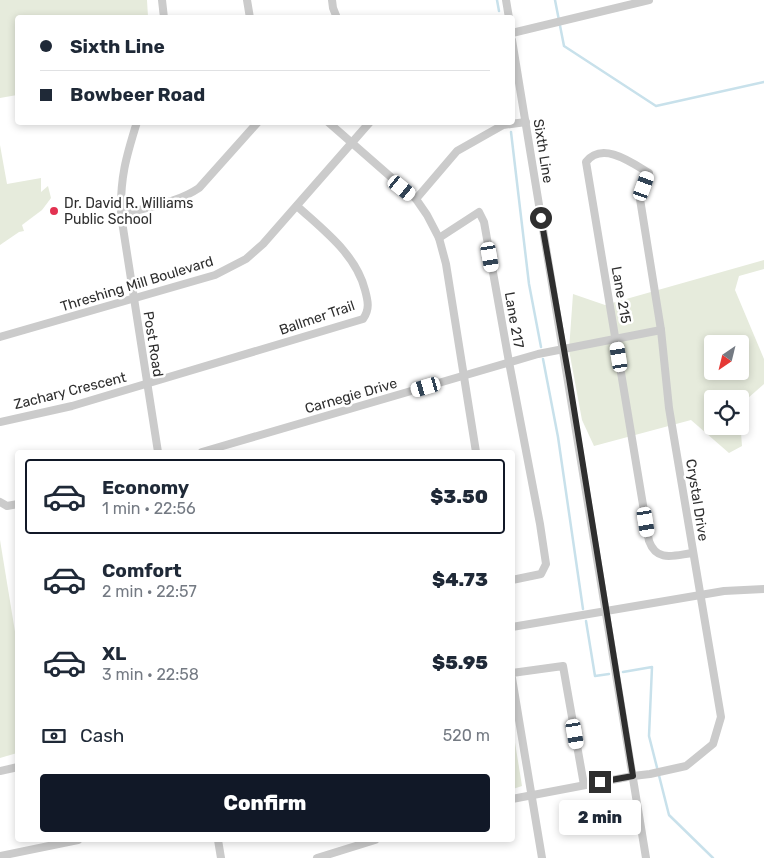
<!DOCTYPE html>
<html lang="en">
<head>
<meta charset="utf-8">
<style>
  body { margin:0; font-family:Rubik,sans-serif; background:#f6f6f7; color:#1f2937; height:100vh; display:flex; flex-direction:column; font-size:19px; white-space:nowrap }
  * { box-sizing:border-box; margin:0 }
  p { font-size:16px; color:#747a83 }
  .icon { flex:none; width:28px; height:28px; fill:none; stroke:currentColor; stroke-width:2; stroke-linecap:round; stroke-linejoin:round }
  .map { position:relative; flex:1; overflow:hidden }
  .drawer { position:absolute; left:15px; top:450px; width:500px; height:392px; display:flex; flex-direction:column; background:#fff; border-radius:5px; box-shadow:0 2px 8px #0003 }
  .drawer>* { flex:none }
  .top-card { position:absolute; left:15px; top:15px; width:500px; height:110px; border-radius:5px; box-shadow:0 2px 8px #0003; display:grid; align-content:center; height:110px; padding:0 25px; background:#fff }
  .needle { width:32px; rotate:215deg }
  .fabs { position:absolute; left:704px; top:335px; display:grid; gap:10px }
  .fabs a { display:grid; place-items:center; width:45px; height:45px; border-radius:5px; background:#fff; box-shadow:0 2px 8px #0003; font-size:25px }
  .end { position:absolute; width:22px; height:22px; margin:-11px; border:6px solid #2e2e2e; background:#fff; box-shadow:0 0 0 2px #fff }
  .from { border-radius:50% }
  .bubble { position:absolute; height:35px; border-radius:5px; background:#fff; box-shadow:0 2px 8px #0003; font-size:16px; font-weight:800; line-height:35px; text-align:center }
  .car { position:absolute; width:15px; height:30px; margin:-15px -8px; border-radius:6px; box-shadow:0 0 4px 1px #0007; background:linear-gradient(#fff 24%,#345 0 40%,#fff 0 76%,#345 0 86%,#fff 0) }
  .top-card b { display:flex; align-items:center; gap:18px; height:48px; font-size:19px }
  .top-card b+b { border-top:1px solid #e0e1e3 }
  .top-card i { width:12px; height:12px; background:#1f2937 }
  ul { padding:9px 0 0; list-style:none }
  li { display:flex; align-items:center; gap:15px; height:75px; margin:0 10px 8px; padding:0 15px; border:2px solid transparent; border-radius:5px }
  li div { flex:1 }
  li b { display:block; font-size:19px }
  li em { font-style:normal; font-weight:800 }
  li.on { border-color:#111827 }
  li>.icon { width:45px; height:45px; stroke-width:1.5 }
  .pay { display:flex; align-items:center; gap:12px; height:55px; padding:0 25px; font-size:19px }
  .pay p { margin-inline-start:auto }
  .primary-button { display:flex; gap:10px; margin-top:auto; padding:10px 25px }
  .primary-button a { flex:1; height:58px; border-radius:5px; background:#111827; color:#fff; font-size:20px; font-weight:800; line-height:58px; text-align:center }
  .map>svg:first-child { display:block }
  .green { fill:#e6ebdc; fill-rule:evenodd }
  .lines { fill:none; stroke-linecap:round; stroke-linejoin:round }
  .stream { stroke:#c8e1eb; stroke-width:2.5 }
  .minor { stroke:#cbcbcb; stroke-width:8 }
  .route { stroke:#2e2e2e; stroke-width:6 }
  .poi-dot { fill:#e23251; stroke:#fff; stroke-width:2 }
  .labels { text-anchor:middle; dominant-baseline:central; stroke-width:5; stroke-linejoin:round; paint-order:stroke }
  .street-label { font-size:14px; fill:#2e2e2e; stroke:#fff }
  .poi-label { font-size:14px; fill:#2e2e2e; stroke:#fff; text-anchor:start }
</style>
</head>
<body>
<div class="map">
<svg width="764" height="858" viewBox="0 0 764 858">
  <rect width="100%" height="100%" fill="#fff"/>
  <g class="green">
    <path d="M0,0H147L148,17L18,18L17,95L0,98Z"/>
    <path d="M0,145L7,184L41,178V192L48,186L51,198L42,210L22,225L24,231L19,232L0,245Z"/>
    <path d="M764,260V269L739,276L735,290L764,359V384L740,405V399H712V426H740V420L742,446L729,453L691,420L594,446L582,420L569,350L573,294L605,305ZM712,344H740V371H712Z"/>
    <path d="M0,540L17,644V753L0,758Z"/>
    <path d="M513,730L522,786L513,789H512Z"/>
  </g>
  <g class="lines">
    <g class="stream">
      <path d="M497,0L499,11"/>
      <path d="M555,0L564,46L656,106L764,82"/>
      <path d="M511,132L529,284L541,347"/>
      <path d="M543,359L558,437L583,609"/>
      <path d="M586,621L595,676L609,674"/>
      <path d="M623,672L652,667L649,736L669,815L713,858"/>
    </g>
    <g class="minor">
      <path d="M162,0L164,18"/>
      <path d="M247,0L250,18"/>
      <path d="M332,0L333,8L337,18"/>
      <path d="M506,0L509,18"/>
      <path d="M512,33L649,0"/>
      <path d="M512,40L646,858"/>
      <path d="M137,122C126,157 120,178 121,215L158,452"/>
      <path d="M328,122L416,199L427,215L439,238L446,264L476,452"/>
      <path d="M416,199L457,151L503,125L526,122"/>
      <path d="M121,215C147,207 177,203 199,188L258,122"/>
      <path d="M439,238L479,212L484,222L509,362L540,524L546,564L541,574L512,580"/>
      <path d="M0,337L215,275L246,259L263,244L370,122"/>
      <path d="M0,422L72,406L363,319C370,309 368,301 365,290C356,254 323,230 297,206"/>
      <path d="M202,452L538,354L661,330"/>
      <path d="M0,502L7,506L18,504"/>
      <path d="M512,627L724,591L764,589"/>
      <path d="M512,673L563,666L584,785"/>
      <path d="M512,678L542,858"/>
      <path d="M0,771L18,767"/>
      <path d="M512,799L633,776L650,774L686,766L713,744L721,717L669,408L661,330L640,199L649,173C631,162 602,141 586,162L649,541C657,563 675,555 693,553"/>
      <path d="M218,840L221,858"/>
      <path d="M0,856L78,840"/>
      <path d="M317,858L375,840"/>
    </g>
  </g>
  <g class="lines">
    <path class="route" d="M541,218L569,378L633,776L600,782"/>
  </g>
  <circle class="poi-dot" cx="54" cy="211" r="5"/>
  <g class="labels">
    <g class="street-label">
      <text transform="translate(543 151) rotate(81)">Sixth Line</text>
      <text transform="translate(137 284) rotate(-17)">Threshing Mill Boulevard</text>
      <text transform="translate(621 295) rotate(80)">Lane 215</text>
      <text transform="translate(317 318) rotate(-19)">Ballmer Trail</text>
      <text transform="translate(514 320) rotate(80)">Lane 217</text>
      <text transform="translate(153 344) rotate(81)">Post Road</text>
      <text transform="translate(70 391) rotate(-14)">Zachary Crescent</text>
      <text transform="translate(351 396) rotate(-16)">Carnegie Drive</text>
      <text transform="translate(697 500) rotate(81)">Crystal Drive</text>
    </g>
    <g class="poi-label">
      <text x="64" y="203">Dr. David R. Williams<tspan x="64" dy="16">Public School</tspan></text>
    </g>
  </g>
</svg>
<div class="fabs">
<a><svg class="needle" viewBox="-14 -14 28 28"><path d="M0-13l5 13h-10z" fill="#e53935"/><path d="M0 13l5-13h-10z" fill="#747a83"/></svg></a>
<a><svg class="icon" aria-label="locate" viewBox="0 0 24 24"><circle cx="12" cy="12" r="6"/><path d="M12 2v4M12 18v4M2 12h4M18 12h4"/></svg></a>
</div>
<i class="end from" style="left:541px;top:218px"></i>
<i class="end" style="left:600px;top:782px"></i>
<div class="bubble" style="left:559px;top:800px;width:82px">2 min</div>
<i class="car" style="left:644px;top:186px;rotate:20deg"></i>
<i class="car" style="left:402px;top:188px;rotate:129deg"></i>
<i class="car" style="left:490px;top:257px;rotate:170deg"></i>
<i class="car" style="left:619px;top:357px;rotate:351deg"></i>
<i class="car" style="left:426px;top:387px;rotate:254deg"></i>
<i class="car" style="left:646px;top:522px;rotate:171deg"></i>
<i class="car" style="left:575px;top:734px;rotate:170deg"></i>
<div class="top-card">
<b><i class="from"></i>Sixth Line</b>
<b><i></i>Bowbeer Road</b>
</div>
<section class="drawer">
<ul>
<li class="on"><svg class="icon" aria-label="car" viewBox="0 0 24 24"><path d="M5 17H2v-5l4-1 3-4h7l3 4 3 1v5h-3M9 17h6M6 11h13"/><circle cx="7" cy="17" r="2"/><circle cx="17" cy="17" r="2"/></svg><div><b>Economy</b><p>1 min · 22:56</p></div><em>$3.50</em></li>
<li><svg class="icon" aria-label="car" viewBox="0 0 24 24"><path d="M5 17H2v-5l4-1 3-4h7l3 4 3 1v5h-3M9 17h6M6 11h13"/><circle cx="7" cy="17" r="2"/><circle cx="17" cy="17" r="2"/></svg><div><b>Comfort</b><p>2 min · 22:57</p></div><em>$4.73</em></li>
<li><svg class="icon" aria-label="car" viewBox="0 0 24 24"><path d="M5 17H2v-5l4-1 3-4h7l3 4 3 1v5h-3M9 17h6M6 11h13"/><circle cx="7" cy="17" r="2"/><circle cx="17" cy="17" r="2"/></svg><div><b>XL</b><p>3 min · 22:58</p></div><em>$5.95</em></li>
</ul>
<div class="pay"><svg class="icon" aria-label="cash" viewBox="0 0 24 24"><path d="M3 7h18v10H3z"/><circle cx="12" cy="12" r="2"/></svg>Cash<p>520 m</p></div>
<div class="primary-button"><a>Confirm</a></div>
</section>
</div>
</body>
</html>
